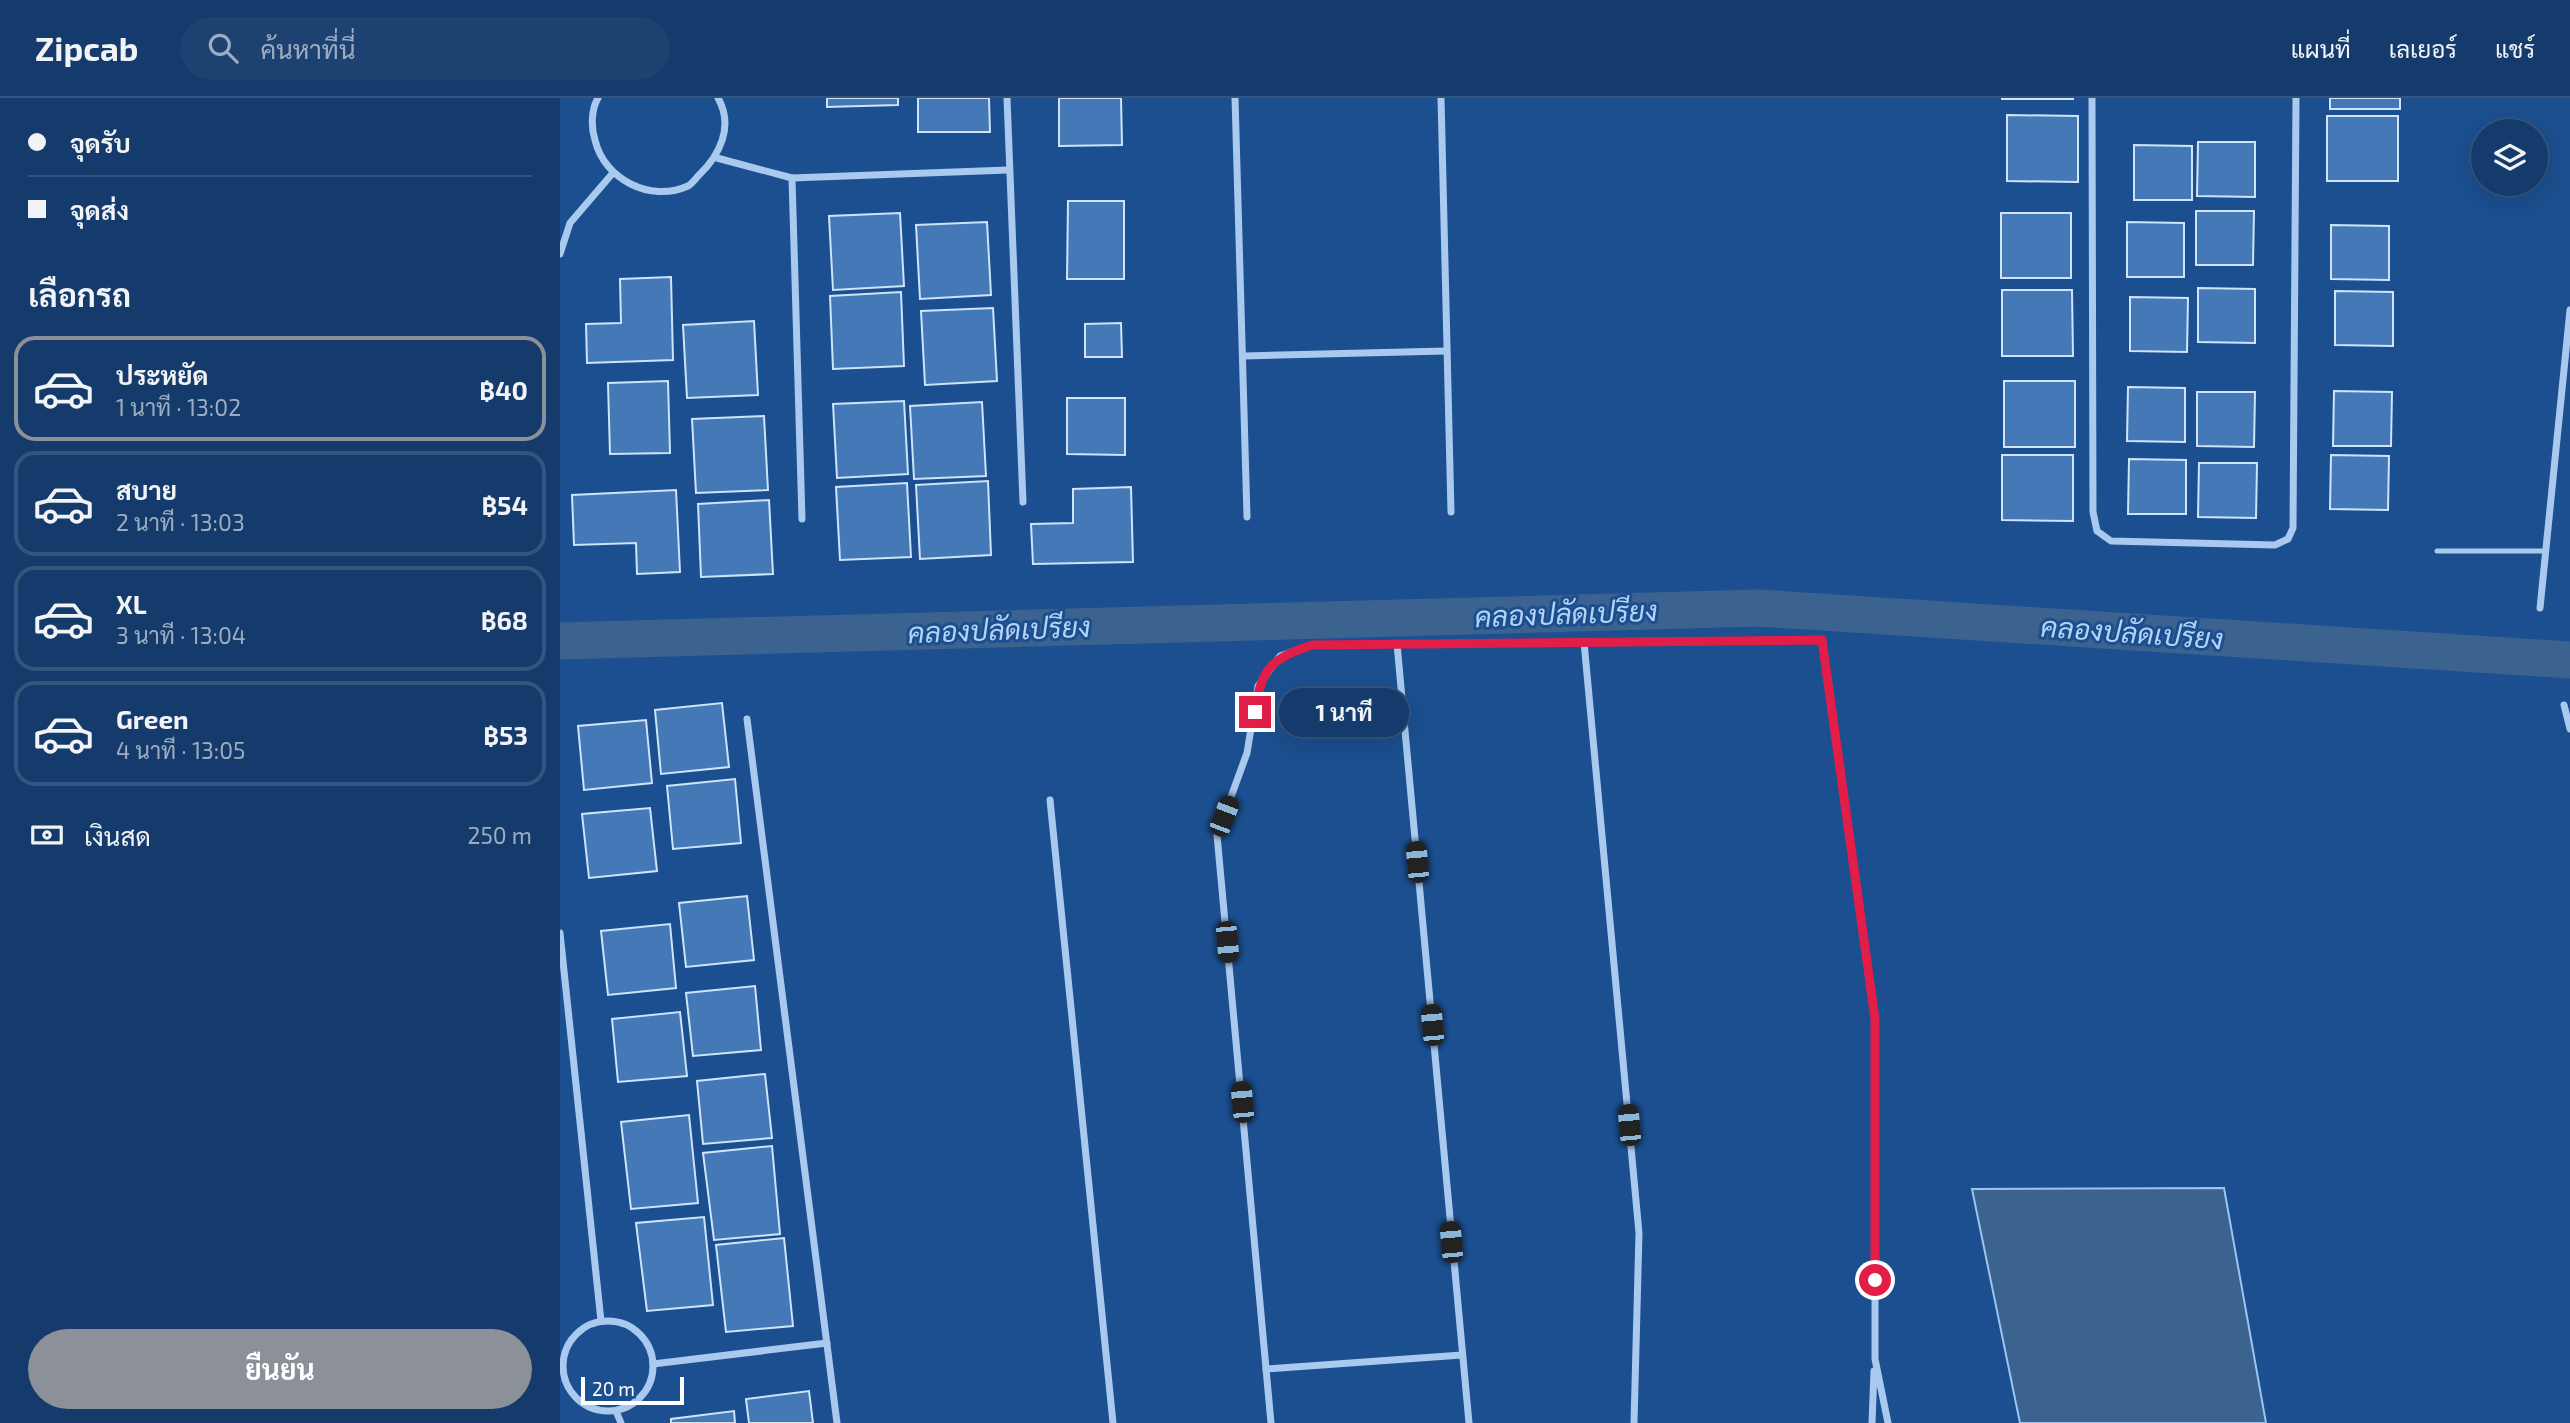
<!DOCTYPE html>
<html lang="th">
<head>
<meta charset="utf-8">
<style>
  body { margin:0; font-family:"Exo 2",Sarabun,sans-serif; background:#1d4271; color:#f1f3f6; height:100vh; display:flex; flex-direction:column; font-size:26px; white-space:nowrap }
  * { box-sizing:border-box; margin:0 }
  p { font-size:23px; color:#9dadc1 }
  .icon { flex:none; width:38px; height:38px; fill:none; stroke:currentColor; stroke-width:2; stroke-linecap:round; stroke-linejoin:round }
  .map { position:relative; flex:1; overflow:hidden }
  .side { display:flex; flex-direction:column; background:#143b6b; width:560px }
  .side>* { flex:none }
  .guide { display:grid; align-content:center; height:154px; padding:0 28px; background:#143b6b }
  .buttons { position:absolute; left:1911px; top:21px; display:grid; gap:14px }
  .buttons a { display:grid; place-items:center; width:77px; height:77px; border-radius:50%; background:#143b6b; box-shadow:0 7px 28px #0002,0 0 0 2px #33557e; font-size:35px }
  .scale { position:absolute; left:21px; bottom:18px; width:103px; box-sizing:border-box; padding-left:7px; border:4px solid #fff; border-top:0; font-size:19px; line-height:24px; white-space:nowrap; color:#fff; -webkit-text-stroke:5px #1b4f8f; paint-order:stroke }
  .end { position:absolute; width:32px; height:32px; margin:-16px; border:9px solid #e11d48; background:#fff; box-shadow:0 0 0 4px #fff }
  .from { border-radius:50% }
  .bubble { position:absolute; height:49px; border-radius:24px; background:#143b6b; box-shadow:0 7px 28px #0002,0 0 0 2px #33557e; font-size:23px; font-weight:700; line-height:49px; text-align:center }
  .car { position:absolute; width:21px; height:42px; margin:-21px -10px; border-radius:9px; box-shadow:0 0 5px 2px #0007; background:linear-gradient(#222 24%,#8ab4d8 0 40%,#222 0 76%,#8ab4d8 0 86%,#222 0) }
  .guide b { display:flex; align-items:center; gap:24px; height:66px; font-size:26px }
  .guide b+b { border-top:2px solid #33557e }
  .guide i { width:18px; height:18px; background:#f1f3f6 }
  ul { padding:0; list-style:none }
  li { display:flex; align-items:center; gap:21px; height:105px; margin:0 14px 10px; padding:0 14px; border:4px solid #33557e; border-radius:21px }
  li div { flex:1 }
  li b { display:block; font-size:26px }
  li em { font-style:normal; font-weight:700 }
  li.active { border-color:#8c9099 }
  li>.icon { width:63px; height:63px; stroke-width:1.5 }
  h2 { padding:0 28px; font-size:32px; line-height:84px }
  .pay { display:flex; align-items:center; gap:18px; height:77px; padding:0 28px; font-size:26px }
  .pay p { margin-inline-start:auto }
  .primary-button { display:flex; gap:14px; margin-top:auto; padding:14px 28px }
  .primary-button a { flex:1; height:80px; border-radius:42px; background:#8c9099; color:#fff; font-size:28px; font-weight:700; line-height:80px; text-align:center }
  header { display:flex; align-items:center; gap:42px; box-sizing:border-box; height:98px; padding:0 35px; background:#143b6b; border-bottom:2px solid #33557e }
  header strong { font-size:33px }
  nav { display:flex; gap:38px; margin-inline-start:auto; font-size:24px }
  .search { width:490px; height:63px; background:#1d4271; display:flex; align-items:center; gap:18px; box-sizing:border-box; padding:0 24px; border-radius:38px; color:#9dadc1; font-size:26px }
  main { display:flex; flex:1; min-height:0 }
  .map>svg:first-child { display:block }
  .water { fill:#3c6290; stroke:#9cc4f0; stroke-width:2 }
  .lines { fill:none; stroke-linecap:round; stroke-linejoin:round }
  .canal { stroke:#3c6290; stroke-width:37 }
  .building { fill:#4478b7; stroke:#cfe3fa; stroke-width:2 }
  .lane { stroke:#a9c9ee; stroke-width:5 }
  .street { stroke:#a9c9ee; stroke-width:7 }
  .route { stroke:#e11d48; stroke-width:9 }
  .labels { text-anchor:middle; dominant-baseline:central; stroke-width:6; stroke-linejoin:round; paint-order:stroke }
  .water-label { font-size:28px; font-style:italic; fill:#b5d3f5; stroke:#1b4f8f }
</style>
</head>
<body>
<header>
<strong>Zipcab</strong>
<div class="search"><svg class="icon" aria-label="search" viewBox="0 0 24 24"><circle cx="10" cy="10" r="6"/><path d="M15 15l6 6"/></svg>ค้นหาที่นี่</div>
<nav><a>แผนที่</a><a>เลเยอร์</a><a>แชร์</a></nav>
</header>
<main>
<section class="side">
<div class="guide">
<b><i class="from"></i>จุดรับ</b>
<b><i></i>จุดส่ง</b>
</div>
<h2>เลือกรถ</h2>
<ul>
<li class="active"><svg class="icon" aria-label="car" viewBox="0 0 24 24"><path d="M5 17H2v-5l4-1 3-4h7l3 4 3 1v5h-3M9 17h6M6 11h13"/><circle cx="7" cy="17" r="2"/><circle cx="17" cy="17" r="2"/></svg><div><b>ประหยัด</b><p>1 นาที · 13:02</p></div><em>฿40</em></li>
<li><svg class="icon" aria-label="car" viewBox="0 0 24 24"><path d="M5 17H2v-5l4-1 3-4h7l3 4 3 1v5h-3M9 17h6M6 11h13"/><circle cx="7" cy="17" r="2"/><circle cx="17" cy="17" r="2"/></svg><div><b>สบาย</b><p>2 นาที · 13:03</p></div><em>฿54</em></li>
<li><svg class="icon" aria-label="car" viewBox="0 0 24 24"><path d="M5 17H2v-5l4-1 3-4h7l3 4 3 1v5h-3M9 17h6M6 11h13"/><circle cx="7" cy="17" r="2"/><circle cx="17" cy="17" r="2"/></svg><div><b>XL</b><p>3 นาที · 13:04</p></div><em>฿68</em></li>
<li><svg class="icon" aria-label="car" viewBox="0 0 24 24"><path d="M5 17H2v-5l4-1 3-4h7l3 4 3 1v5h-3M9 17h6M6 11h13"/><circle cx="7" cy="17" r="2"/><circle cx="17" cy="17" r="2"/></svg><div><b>Green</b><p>4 นาที · 13:05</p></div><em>฿53</em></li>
</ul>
<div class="pay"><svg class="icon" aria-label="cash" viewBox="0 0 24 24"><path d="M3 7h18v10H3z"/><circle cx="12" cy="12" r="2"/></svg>เงินสด<p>250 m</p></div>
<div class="primary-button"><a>ยืนยัน</a></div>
</section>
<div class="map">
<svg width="2010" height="1325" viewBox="0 0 2010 1325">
  <rect width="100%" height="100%" fill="#1b4f8f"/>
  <path class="water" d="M1664,1090L1706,1325H1460L1412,1091Z"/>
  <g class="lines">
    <path class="canal" d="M0,543L1198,510L2010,562"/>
  </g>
  <g class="building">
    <path d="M267,0H338V7L267,9Z"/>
    <path d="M358,0H429L430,34H358Z"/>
    <path d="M499,0H561L562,47L499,48Z"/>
    <rect x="1442" y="0" width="71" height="1"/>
    <rect x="1770" y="0" width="70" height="11"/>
    <path d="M1447,17L1518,18V84L1447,83Z"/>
    <rect x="1767" y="18" width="71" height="65"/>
    <path d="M1638,44H1695V99L1637,98Z"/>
    <path d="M1574,47L1632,48V102H1574Z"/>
    <path d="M508,103H564V181H507Z"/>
    <path d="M1636,113H1694L1693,167H1636Z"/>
    <path d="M340,115L344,188L273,192L269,118Z"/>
    <rect x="1441" y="115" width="70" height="65"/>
    <path d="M427,124L431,197L360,201L356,127Z"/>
    <path d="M1567,124L1624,125V179H1567Z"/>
    <path d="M1771,127L1829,128V182L1771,181Z"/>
    <path d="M111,179L113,262L27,265L26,226L61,225L60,181Z"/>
    <path d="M1638,190L1695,191V245L1638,244Z"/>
    <path d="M1442,192H1512L1513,258H1442Z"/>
    <path d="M1775,193L1833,194V248L1775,247Z"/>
    <path d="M341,194L344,268L273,271L270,198Z"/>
    <path d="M1570,199L1628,200L1627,254L1570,253Z"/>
    <path d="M433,210L437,283L365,287L361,213Z"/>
    <path d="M194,223L198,297L127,300L123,227Z"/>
    <path d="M561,225L562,259H525V226Z"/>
    <path d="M108,283L110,355L50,356L48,285Z"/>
    <rect x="1444" y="283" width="71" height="66"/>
    <path d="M1568,289L1625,290V344L1567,343Z"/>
    <path d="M1774,293L1832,294L1831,348H1773Z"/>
    <path d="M1637,294H1695L1694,349L1637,348Z"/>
    <path d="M507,300H565V357L507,356Z"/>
    <path d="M344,303L348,376L277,380L273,306Z"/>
    <path d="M422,304L426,378L354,381L350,308Z"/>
    <path d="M204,318L208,392L136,395L132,321Z"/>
    <path d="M1442,357H1513V423L1442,422Z"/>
    <path d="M1771,357L1829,358L1828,412L1770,411Z"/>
    <path d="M1569,361L1626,362V416H1568Z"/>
    <path d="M1639,365H1697L1696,420L1638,419Z"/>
    <path d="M428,383L431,457L360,461L356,387Z"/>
    <path d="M347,385L351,459L280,462L276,389Z"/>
    <path d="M571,389L573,464L473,466L471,426L513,425V391Z"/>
    <path d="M116,392L120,474L77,476L76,445L14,447L12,397Z"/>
    <path d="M209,402L213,476L141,479L138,406Z"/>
    <path d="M162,605L169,669L101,676L95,612Z"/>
    <path d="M86,622L92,685L24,692L18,628Z"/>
    <path d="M175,681L181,745L113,751L107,688Z"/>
    <path d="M90,710L97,773L29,780L22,716Z"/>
    <path d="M187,798L194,862L126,869L119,805Z"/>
    <path d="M110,826L116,890L48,897L41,833Z"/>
    <path d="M195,888L201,952L133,958L126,895Z"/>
    <path d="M120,914L127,978L58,984L52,921Z"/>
    <path d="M205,976L212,1040L143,1046L137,983Z"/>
    <path d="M129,1017L138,1105L71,1111L61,1024Z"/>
    <path d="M212,1048L220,1136L154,1142L143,1055Z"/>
    <path d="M144,1119L153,1207L87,1213L76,1125Z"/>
    <path d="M224,1140L233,1228L166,1234L156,1147Z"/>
    <path d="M249,1293L253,1325H189L186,1301Z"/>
    <path d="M174,1313L175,1325H111V1321Z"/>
  </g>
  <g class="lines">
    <path class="lane" d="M1877,453H1985"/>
    <g class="street">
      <path d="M38,0C31,12 31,29 35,42C44,81 90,105 128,88C132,86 136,80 139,77C160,57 174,28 158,0"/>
      <path d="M447,0L463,404"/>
      <path d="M675,0L687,419"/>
      <path d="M881,0L891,414"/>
      <path d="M1532,0L1533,414L1537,433L1551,443L1715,447L1728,441L1733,430L1736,0"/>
      <path d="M157,60L232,80L448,72"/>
      <path d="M232,80L242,421"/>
      <path d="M0,156L10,125L52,76"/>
      <path d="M684,258L886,253"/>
      <path d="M1980,510L2010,212"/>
      <path d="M1024,544L1079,1135L1074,1325"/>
      <path d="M837,546L909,1325"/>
      <path d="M2004,607L2010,631"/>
      <path d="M187,621L277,1325"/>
      <path d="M490,702L553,1325"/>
      <path d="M0,835L41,1223"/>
      <circle cx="48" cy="1268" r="45"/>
      <path d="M93,1266L267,1245"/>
      <path d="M706,1271L902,1257"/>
      <path d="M56,1313L61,1325"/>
      <path d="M711,1325L657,737L687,655L698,588L720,558L752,547L1262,542L1315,921V1261L1328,1325"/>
      <path d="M1312,1325L1314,1273"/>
    </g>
  </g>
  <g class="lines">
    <path class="route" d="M695,614C700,571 712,560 752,547L1262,542L1315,921V1182"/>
  </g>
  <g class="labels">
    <g class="water-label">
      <text transform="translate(1006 515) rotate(-2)">คลองปลัดเปรียง</text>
      <text transform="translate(439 531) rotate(-2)">คลองปลัดเปรียง</text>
      <text transform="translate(1572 534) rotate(4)">คลองปลัดเปรียง</text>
    </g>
  </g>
</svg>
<div class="buttons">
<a><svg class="icon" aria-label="layers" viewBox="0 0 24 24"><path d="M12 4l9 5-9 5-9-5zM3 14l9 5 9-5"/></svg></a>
</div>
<div class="scale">20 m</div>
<i class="end from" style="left:1315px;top:1182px"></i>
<i class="end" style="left:695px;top:614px"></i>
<div class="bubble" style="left:719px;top:590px;width:130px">1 นาที</div>
<i class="car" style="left:664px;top:718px;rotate:21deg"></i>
<i class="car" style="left:857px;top:764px;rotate:355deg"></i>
<i class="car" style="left:667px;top:844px;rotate:175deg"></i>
<i class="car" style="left:872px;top:927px;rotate:355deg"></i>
<i class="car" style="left:682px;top:1004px;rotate:355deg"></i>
<i class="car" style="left:1069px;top:1027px;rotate:355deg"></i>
<i class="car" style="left:891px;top:1144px;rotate:355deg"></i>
</div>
</main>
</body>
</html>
